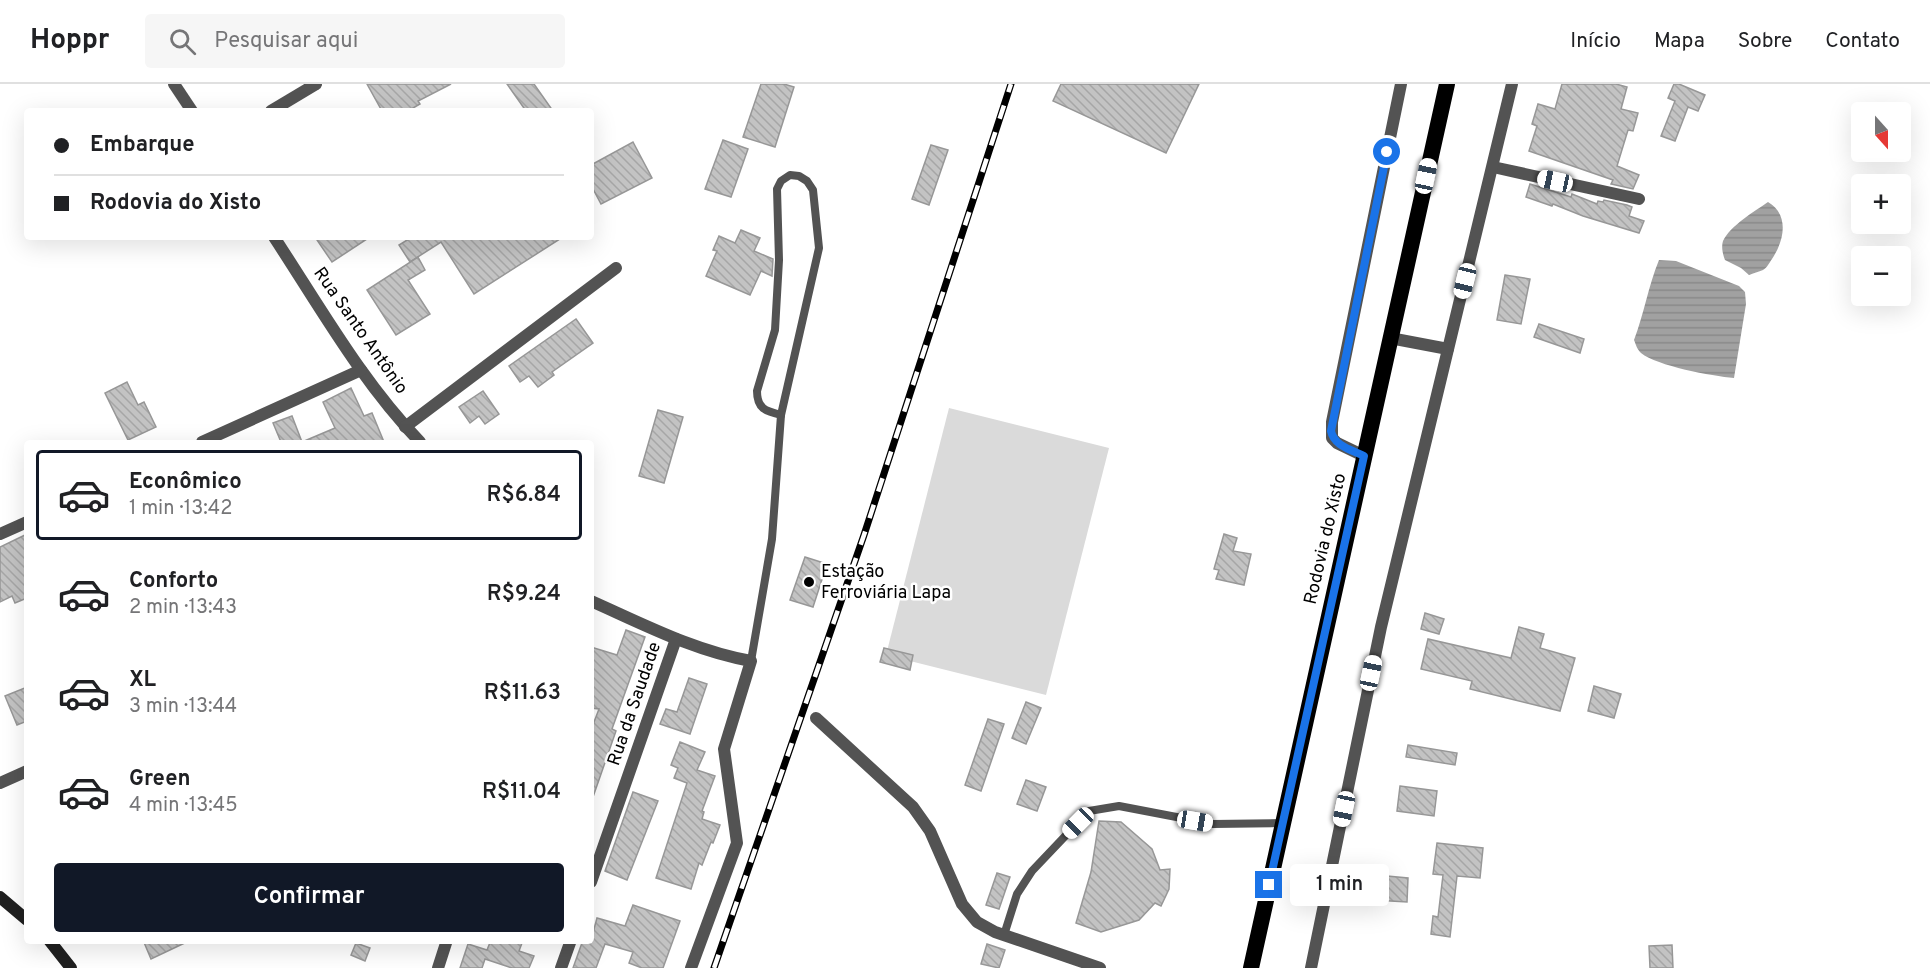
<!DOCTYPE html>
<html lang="pt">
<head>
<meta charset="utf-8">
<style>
  body { margin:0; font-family:Overpass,sans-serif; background:#f6f6f6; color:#202124; height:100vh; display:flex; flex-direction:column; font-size:22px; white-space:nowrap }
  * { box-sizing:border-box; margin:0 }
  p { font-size:20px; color:#757577 }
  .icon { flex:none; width:33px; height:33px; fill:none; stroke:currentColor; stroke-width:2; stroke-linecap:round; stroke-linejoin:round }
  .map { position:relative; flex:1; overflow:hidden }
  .panel { position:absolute; left:24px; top:356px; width:570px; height:504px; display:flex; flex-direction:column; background:#fff; border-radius:6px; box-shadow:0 6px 24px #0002 }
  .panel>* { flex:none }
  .guide { position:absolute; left:24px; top:24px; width:570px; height:132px; border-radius:6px; box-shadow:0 6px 24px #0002; display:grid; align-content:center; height:132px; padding:0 30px; background:#fff }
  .needle { width:39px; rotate:159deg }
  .controls { position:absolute; left:1851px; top:18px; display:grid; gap:12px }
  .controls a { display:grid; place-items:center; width:60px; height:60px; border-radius:6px; background:#fff; box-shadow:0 6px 24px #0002; font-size:30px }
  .end { position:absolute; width:27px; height:27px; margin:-14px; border:8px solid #1a73e8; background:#fff; box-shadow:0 0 0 3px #fff }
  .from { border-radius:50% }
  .bubble { position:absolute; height:42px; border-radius:6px; background:#fff; box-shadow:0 6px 24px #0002; font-size:20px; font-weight:600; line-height:42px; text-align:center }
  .car { position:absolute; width:18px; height:36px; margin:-18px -9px; border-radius:8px; box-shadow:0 0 4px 2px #0007; background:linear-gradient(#fff 24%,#345 0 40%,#fff 0 76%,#345 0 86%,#fff 0) }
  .guide b { display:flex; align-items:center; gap:21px; height:57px; font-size:22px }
  .guide b+b { border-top:2px solid #e0e0e0 }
  .guide i { width:15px; height:15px; background:#202124 }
  ul { padding:10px 0 0; list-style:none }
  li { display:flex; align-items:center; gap:18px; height:90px; margin:0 12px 9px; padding:0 18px; border:3px solid transparent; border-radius:6px }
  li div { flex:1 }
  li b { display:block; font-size:22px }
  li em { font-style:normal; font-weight:600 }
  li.on { border-color:#111827 }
  li>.icon { width:54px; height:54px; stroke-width:1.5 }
  .action { display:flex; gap:12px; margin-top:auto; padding:12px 30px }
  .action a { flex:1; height:69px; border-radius:6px; background:#111827; color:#fff; font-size:24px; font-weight:600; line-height:69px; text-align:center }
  header { display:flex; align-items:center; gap:36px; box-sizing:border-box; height:84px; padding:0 30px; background:#fff; border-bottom:2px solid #e0e0e0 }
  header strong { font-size:28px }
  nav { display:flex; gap:33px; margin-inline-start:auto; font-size:21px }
  .search { width:420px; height:54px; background:#f6f6f6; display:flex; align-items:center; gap:15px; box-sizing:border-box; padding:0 21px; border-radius:6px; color:#757577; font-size:22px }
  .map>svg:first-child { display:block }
  .grass { fill:#dadada }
  .water { fill:url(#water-rules) }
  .building { fill:url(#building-back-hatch); stroke:#979797; stroke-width:1.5 }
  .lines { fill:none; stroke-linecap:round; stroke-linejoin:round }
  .service { stroke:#535353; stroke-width:8 }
  .minor { stroke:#535353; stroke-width:12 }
  .secondary { stroke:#202020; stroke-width:12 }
  .trunk { stroke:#000; stroke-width:16 }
  .rail-casing { stroke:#000; stroke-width:7 }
  .rail { stroke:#fff; stroke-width:4.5; stroke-dasharray:14; stroke-linecap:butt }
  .route { stroke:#1a73e8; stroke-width:8 }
  .poi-dot { fill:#000; stroke:#fff; stroke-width:2 }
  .labels { text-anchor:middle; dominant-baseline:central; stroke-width:5; stroke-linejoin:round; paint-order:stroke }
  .street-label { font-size:18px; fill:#000; stroke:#fff }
  .poi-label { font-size:18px; fill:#000; stroke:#fff; text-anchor:start }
</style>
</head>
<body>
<header>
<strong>Hoppr</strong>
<div class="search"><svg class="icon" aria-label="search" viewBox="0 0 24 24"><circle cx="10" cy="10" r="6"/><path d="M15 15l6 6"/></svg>Pesquisar aqui</div>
<nav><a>Início</a><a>Mapa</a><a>Sobre</a><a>Contato</a></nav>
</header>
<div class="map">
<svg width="1930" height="884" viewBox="0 0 1930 884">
  <defs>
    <pattern id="water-rules" width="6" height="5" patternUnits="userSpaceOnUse" patternTransform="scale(1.5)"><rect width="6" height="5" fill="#a1a1a1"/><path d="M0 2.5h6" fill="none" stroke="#898989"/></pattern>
    <pattern id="building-back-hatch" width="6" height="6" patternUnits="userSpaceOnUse" patternTransform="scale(1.5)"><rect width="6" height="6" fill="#c3c3c3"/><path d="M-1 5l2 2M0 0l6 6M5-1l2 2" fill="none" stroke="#a6a6a6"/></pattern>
  </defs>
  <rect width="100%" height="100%" fill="#fff"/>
  <path class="grass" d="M949,324L1109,364L1046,611L886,571Z"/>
  <g class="water">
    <path d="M1768,118C1790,131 1784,157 1772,175C1769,179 1767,184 1763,186C1759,188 1753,189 1749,191L1741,184L1725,176C1723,171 1721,163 1723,157C1730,142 1755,127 1768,118Z"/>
    <path d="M1659,176L1676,177L1739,202L1745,208L1746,220L1734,294C1712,292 1657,282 1641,269C1637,265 1636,261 1634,256C1644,230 1648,203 1659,176Z"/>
  </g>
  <g class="building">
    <path d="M367,0H451L418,17L420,20L408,27H382Z"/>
    <path d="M507,0H534L553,27H526Z"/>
    <path d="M761,0H784L794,3L775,63L743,53Z"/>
    <path d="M1061,0H1199L1166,69L1053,17Z"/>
    <path d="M1562,0H1616L1627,3L1621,25L1638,29L1633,47L1628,46L1617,82L1639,91L1633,105L1611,100L1613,96L1529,67L1537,42L1532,40L1538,20L1555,25Z"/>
    <path d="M1674,0H1679L1705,11L1698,27L1688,23L1675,57L1661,52L1675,17L1668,14Z"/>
    <path d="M723,56L748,65L731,113L705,105Z"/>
    <path d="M633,58L652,94L601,120L591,101V81Z"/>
    <path d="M931,61L948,66L929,121L912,115Z"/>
    <path d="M1530,100L1571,113L1572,110L1597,120L1598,117L1603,118L1604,116L1627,121L1632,123L1629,132L1644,137L1639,149L1583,132L1553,120L1552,122L1526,113Z"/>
    <path d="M741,146L760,154L754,167L773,175L772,192L761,187L750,211L706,192L717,167L713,166L719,152L735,159Z"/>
    <path d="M315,153H370L332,178Z"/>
    <path d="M412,153H563L474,210L441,158L410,178L399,161Z"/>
    <path d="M418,173L425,186L408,196L430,230L396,251L367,206Z"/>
    <path d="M1505,191L1530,195L1521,240L1497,236Z"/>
    <path d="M576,235L593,259L552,288L554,291L538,303L529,292L520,298L509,282Z"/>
    <path d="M1539,240L1584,255L1580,269L1534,253Z"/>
    <path d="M127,298L138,321L144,318L156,343L128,356L105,309Z"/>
    <path d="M351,304L364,332L372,329L384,358H281L273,339L292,332L302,358L335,344L323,318Z"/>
    <path d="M483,307L499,330L485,340L479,332L470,339L459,323Z"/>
    <path d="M658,326L683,333L664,399L639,392Z"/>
    <path d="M27,450V514L15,519L12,512L0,518V463Z"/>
    <path d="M1224,450L1237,454L1233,467L1251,470L1244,501L1216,495L1219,486L1214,485Z"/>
    <path d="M805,473L827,480L813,523L790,516Z"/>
    <path d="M1425,529L1444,535L1439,550L1421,545Z"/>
    <path d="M1519,543L1544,550L1540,564L1575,574L1560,627L1470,605L1472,597L1421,585L1428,555L1511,574Z"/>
    <path d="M626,546L645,553L612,645L616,647L593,713L591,712V646L599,625L591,624V563L617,571Z"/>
    <path d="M884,564L913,571L910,586L880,578Z"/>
    <path d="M689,594L707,600L690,650L660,640L666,625L677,628Z"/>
    <path d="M1594,602L1621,610L1614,634L1588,627Z"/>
    <path d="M27,603V637L17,641L5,612Z"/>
    <path d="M1026,618L1041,624L1026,660L1012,654Z"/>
    <path d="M988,635L1004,640L981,707L965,701Z"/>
    <path d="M680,658L705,668L697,686L715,692L702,727L704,728L702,735L720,741L713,759L711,758L702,781L699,779L691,805L656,794L687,699L674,694L678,684L671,681Z"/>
    <path d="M1408,661L1457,669L1455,681L1406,673Z"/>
    <path d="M1026,696L1046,703L1037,727L1017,720Z"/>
    <path d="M1400,702L1437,707L1434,732L1397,727Z"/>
    <path d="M633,708L658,717L627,796L605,787Z"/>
    <path d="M1099,737L1121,738L1152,765L1160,786L1170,785L1169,805L1161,822L1155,819L1139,836L1101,848L1076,839L1091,788Z"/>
    <path d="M1437,759L1483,764L1480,794L1457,792L1450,853L1431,850L1433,832L1438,833L1443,791L1433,790Z"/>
    <path d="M997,789L1010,793L999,825L986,821Z"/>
    <path d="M1376,791L1408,794L1407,818L1374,816Z"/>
    <path d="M633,821L680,837L663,884H642L629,879L633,868L605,860L596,884H573L583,856H591L597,834L625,842Z"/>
    <path d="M143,856H191L151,875Z"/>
    <path d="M491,856H514L522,859L519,867L534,872L529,884H512L485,875L482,884H460L468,860L487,866Z"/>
    <path d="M356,859L370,864L365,877L351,871Z"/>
    <path d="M987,860L1005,866L999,884L981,880Z"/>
    <path d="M1672,861L1673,884H1650L1649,862Z"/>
  </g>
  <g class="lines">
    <g class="service">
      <path d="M790,91L799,92L807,97L813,106L819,164L781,331C766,327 757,325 757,307L775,246L779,176L777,105L781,97Z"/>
      <path d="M751,577L772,455L781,331"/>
      <path d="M1004,851L1017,810L1032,787L1089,727L1119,722L1213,740L1282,739"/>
    </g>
    <g class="minor">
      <path d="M174,0L192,27"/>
      <path d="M271,27L316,0"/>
      <path d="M1493,83L1639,115"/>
      <path d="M274,153C320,223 362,298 420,358"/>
      <path d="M1390,254L1448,265"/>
      <path d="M405,343L616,184"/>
      <path d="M202,358L361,286"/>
      <path d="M1364,372L1337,359L1332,354V338L1401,0"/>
      <path d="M0,450L27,438"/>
      <path d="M591,517C643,540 694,567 751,577L724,665L737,759L691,884"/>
      <path d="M816,634L913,723L930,747L962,820L977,838L995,848L1100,884"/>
      <path d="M0,699L27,687"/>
      <path d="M591,798L676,555"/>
      <path d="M438,884L447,856"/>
      <path d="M561,884L571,856"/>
      <path d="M1311,884L1381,543L1512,0"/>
    </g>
    <g class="secondary">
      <path d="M0,813L27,836"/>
      <path d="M49,856L71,884"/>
    </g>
    <path class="trunk" d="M1251,884L1447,0"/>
    <defs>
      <path id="rail" d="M714,884L864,451L1011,0"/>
    </defs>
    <use href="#rail" class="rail-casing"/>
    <use href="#rail" class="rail"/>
  </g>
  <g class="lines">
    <path class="route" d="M1269,801L1364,372C1352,366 1334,362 1331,347L1387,68"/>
  </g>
  <circle class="poi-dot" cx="809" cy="498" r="6"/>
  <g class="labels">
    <g class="street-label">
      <text transform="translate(360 247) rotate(55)">Rua Santo Antônio</text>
      <text transform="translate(1326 455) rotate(-77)">Rodovia do Xisto</text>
      <text transform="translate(635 620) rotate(-71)">Rua da Saudade</text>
    </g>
    <g class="poi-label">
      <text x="821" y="488">Estação<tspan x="821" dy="21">Ferroviária Lapa</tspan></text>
    </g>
  </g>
</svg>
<div class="controls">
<a><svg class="needle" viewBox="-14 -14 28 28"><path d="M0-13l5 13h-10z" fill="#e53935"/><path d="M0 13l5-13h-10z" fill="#757577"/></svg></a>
<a>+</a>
<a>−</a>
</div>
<i class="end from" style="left:1387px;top:68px"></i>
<i class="end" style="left:1269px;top:801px"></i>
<div class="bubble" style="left:1290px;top:780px;width:99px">1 min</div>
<i class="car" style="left:1426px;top:92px;rotate:12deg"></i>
<i class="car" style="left:1555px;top:97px;rotate:282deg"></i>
<i class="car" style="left:1465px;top:197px;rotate:194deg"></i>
<i class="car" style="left:1371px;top:589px;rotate:12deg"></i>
<i class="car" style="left:1344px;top:725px;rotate:192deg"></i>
<i class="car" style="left:1195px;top:737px;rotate:99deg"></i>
<i class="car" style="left:1078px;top:739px;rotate:225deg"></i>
<div class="guide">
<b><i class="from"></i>Embarque</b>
<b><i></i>Rodovia do Xisto</b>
</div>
<section class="panel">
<ul>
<li class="on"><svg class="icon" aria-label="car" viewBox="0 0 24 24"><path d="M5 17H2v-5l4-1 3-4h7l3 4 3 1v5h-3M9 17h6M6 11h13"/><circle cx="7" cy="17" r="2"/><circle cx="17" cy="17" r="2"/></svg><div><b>Econômico</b><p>1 min · 13:42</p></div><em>R$6.84</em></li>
<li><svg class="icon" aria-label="car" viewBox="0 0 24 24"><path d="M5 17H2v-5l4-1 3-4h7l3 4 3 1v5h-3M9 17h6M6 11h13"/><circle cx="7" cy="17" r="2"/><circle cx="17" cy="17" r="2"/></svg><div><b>Conforto</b><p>2 min · 13:43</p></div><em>R$9.24</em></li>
<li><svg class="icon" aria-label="car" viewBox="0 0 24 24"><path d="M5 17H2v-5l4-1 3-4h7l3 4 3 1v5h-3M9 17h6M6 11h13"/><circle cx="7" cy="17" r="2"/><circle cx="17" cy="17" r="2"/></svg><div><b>XL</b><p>3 min · 13:44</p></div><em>R$11.63</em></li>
<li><svg class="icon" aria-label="car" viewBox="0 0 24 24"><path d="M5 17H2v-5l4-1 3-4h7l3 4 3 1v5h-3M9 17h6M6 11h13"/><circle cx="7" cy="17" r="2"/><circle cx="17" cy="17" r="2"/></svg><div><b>Green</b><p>4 min · 13:45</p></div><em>R$11.04</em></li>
</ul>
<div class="action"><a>Confirmar</a></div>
</section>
</div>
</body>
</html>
